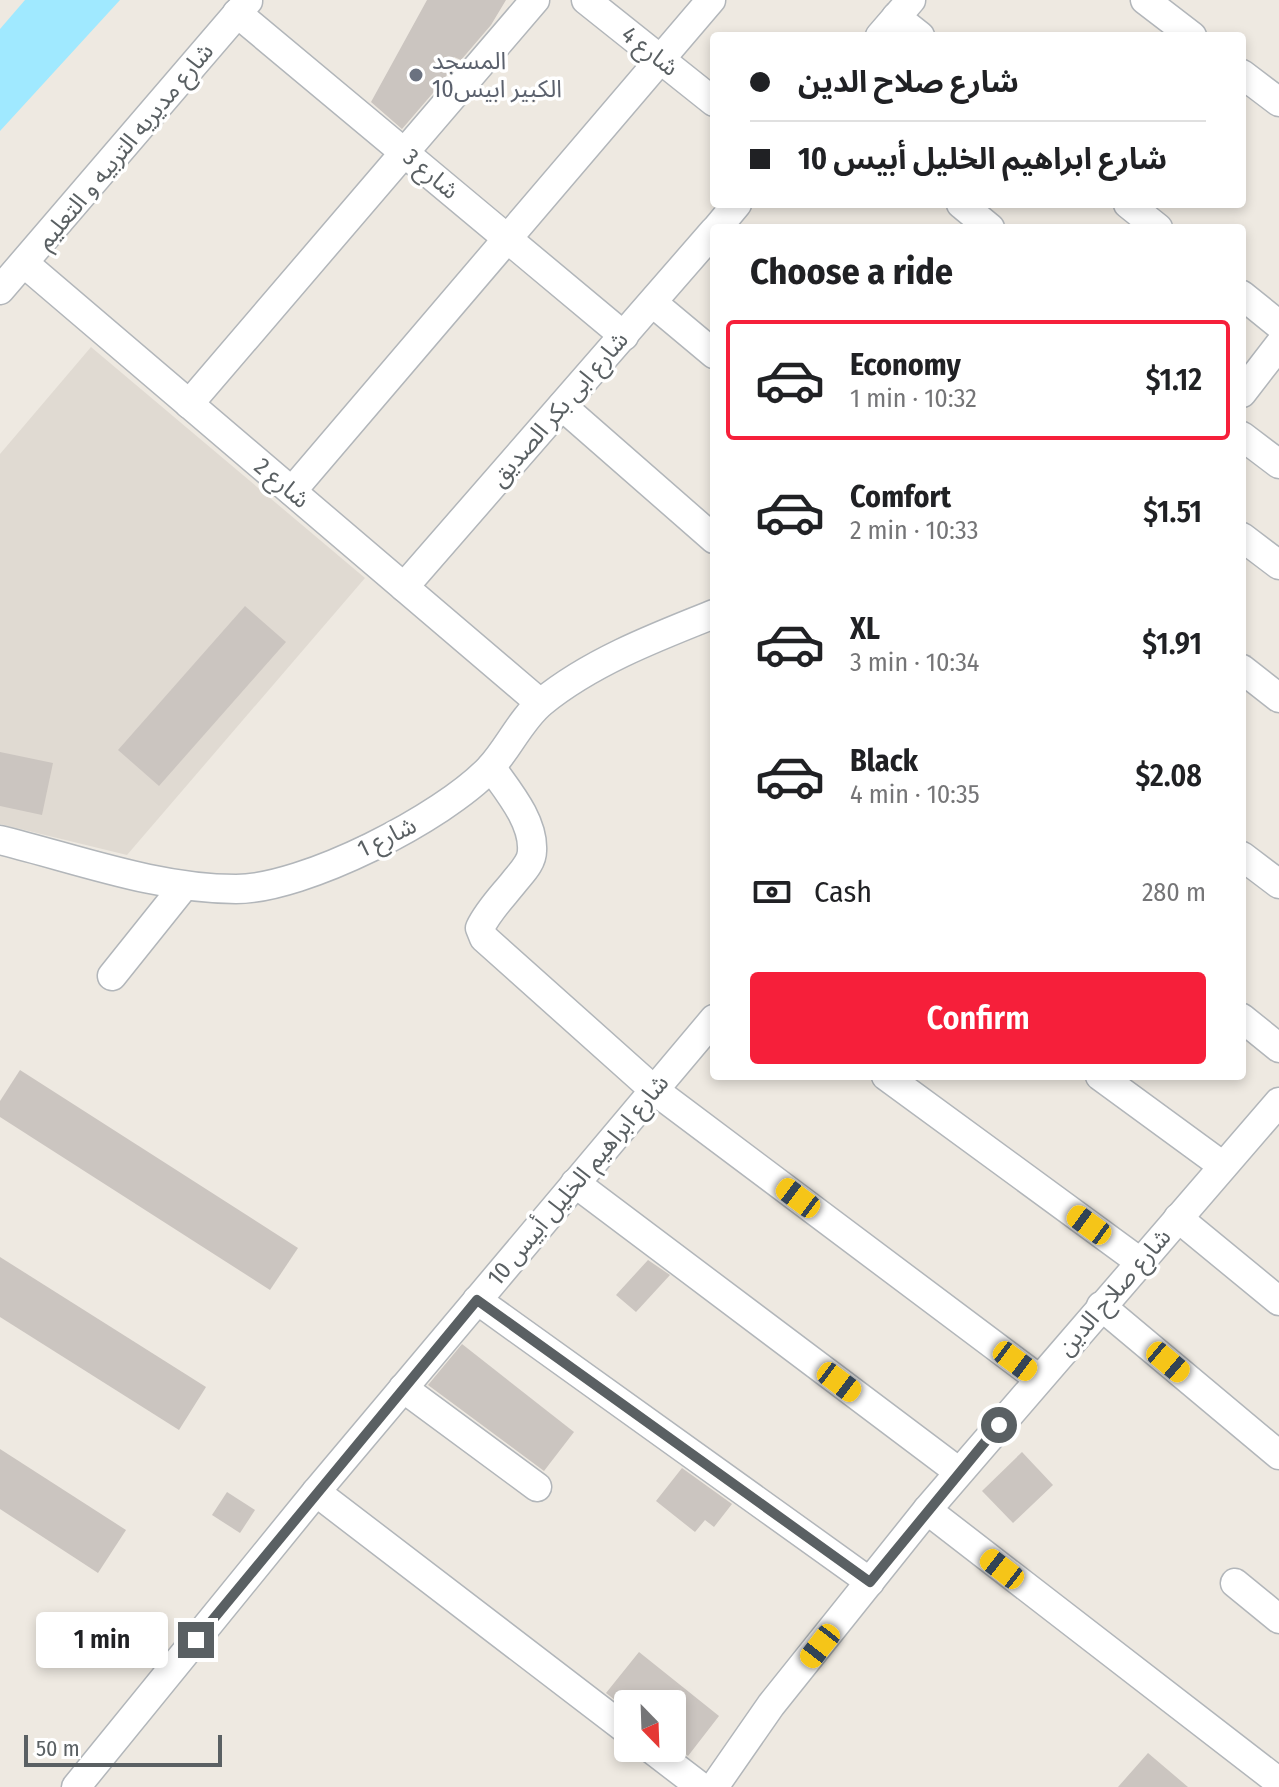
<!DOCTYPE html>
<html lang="en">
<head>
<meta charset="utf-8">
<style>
  body { margin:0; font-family:"Fira Sans Condensed","Noto Sans Arabic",sans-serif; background:#f6f6f6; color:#202124; height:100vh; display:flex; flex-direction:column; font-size:30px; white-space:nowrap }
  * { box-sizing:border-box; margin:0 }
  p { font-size:26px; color:#757577 }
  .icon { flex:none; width:44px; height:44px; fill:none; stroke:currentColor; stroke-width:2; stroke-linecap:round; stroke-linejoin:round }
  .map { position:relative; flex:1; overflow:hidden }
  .details { position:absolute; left:710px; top:224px; width:536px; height:856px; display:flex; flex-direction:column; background:#fff; border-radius:8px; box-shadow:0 4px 12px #0003 }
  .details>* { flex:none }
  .hud { position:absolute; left:710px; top:32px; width:536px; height:176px; border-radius:8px; box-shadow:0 4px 12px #0003; display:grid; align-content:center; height:176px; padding:0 40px; background:#fff }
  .needle { width:52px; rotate:157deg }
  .fabs { position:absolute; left:614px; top:1690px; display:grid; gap:16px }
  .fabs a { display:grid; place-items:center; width:72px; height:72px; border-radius:8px; background:#fff; box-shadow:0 4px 12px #0003; font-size:40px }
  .scale { position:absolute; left:24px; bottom:20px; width:198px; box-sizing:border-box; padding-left:8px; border:4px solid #5a6063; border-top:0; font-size:22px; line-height:28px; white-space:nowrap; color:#5a6063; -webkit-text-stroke:6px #fff; paint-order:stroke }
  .end { position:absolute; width:36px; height:36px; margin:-18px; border:10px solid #5a6063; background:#fff; box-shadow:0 0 0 4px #fff }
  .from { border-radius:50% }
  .bubble { position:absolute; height:56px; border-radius:8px; background:#fff; box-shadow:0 4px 12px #0003; font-size:26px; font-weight:600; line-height:56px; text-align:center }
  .car { position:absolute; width:24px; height:48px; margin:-24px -12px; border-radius:10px; box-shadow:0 0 6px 2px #0007; background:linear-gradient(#f5c518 24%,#345 0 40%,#f5c518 0 76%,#345 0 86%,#f5c518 0) }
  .hud b { display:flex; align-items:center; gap:28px; height:76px; font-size:30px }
  .hud b+b { border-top:2px solid #e0e0e0 }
  .hud i { width:20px; height:20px; background:#202124 }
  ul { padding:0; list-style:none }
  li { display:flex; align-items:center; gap:24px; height:120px; margin:0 16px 12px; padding:0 24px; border:4px solid transparent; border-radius:8px }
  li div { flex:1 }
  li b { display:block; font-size:30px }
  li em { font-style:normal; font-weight:600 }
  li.active { border-color:#f61f3a }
  li>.icon { width:72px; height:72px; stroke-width:1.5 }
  h2 { padding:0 40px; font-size:36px; line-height:96px }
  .pay { display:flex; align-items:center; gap:20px; height:88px; padding:0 40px; font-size:30px }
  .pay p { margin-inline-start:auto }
  .button { display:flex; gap:16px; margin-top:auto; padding:16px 40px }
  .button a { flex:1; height:92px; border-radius:8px; background:#f61f3a; color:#fff; font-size:32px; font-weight:600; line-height:92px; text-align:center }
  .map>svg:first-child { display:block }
  .education { fill:#e0dad2 }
  .water { fill:#a0e9ff }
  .building { fill:#cbc5c0 }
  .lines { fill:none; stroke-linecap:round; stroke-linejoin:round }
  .street-casing { stroke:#b2b6ba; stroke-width:31 }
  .street { stroke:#fff; stroke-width:28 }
  .route { stroke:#5a6063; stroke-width:10 }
  .worship-dot { fill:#6b7280; stroke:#fff; stroke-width:3 }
  .labels { text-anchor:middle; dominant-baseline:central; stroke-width:7; stroke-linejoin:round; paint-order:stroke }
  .street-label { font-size:24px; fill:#5a6063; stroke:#fff }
  .worship-label { font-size:24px; fill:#5b616d; stroke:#fff; text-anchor:start }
</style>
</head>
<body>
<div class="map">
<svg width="1279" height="1787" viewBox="0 0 1279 1787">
  <rect width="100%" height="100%" fill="#eee9e1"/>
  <path class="education" d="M91,347L365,578L127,855L0,824V454Z"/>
  <path class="water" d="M25,0H120L0,131V29Z"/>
  <g class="building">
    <path d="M427,0H506L491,25L461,60L454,57L445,79L402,129L371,102Z"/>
    <path d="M245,606L286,642L159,786L118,750Z"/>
    <path d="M0,752L53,763L42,815L0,806Z"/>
    <path d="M20,1070L298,1248L270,1290L0,1117V1101Z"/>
    <path d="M0,1257L206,1387L179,1430L0,1317Z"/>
    <path d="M648,1260L670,1275L636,1312L616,1295Z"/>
    <path d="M462,1344L574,1432L544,1471L428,1385Z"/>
    <path d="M0,1449L126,1530L98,1573L0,1509Z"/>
    <path d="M1022,1452L1053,1485L1013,1523L982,1491Z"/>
    <path d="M682,1468L732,1504L714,1527L705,1520L695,1532L656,1501Z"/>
    <path d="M227,1492L255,1510L240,1533L212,1515Z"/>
    <path d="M639,1652L719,1716L688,1756L672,1743V1704H628V1710L606,1693Z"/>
    <path d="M1148,1753L1188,1787H1118Z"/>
  </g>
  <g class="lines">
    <defs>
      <g id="street">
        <path d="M586,0L714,102"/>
        <path d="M1145,0L1192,36"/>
        <path d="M237,13L624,336"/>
        <path d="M896,17L920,36"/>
        <path d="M880,36L911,0"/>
        <path d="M1242,74L1279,102"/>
        <path d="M961,204L990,228"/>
        <path d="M1128,204L1158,228"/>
        <path d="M717,228L737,204"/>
        <path d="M24,263L540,703"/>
        <path d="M0,290L248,1"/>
        <path d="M1242,295L1279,325"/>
        <path d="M653,303L714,354"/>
        <path d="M1242,393L1279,345"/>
        <path d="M189,404L535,0"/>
        <path d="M562,406L714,539"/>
        <path d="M1242,436L1279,464"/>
        <path d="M292,491L711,0"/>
        <path d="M1242,537L1279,565"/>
        <path d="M404,587L714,231"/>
        <path d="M1242,669L1279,698"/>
        <path d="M491,767C507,790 534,821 532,851C532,863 521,873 514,882C502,897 488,911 480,928L484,938L654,1090L1039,1379"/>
        <path d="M0,840C77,859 157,889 236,889C304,889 443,818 490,768C508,749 521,719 542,702C591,662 656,637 714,614"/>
        <path d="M1242,856L1279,884"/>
        <path d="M112,976L184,886"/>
        <path d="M1242,1018L1279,1048"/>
        <path d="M886,1076L1140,1262"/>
        <path d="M1100,1076L1223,1166"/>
        <path d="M575,1183L959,1472"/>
        <path d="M1178,1218L1279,1301"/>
        <path d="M477,1300L870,1582"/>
        <path d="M1101,1306L1279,1455"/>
        <path d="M403,1388L537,1487"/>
        <path d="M316,1492L628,1731"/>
        <path d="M927,1510L1279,1782"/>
        <path d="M1235,1583L1279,1619"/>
        <path d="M650,1748L701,1787"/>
        <path d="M76,1787L316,1492L714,1019"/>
        <path d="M714,1787L771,1705L927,1510L1279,1102"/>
      </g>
    </defs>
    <use href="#street" class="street-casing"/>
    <use href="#street" class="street"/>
  </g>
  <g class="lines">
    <path class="route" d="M196,1640L477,1300L870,1582L999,1425"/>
  </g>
  <circle class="worship-dot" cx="416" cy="75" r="8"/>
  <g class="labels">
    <g class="street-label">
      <text transform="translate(650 51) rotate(38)">شارع 4</text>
      <text transform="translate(125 146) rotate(-50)">شارع مديريه التربيه و التعليم</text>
      <text transform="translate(431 174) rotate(40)">شارع 3</text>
      <text transform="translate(559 409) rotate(-49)">شارع ابى بكر الصديق</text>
      <text transform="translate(282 483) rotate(40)">شارع 2</text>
      <text transform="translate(387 837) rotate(-26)">شارع 1</text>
      <text transform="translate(578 1180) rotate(-50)">شارع ابراهيم الخليل أبيس 10</text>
      <text transform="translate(1114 1292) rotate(-49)">شارع صلاح الدين</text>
    </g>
    <g class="worship-label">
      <text x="432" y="61">المسجد<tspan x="432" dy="28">الكبير ابيس10</tspan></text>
    </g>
  </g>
</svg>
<div class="fabs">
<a><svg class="needle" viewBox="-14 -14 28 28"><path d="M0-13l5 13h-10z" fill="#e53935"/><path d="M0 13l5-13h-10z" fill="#757577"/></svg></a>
</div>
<div class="scale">50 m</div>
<i class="end from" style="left:999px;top:1425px"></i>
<i class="end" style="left:196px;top:1640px"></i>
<div class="bubble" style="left:36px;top:1612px;width:132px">1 min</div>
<i class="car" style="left:798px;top:1198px;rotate:307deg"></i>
<i class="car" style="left:1089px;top:1225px;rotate:306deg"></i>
<i class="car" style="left:1015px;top:1361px;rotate:127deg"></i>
<i class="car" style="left:1168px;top:1362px;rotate:130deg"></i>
<i class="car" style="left:839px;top:1382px;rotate:127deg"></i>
<i class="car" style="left:1002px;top:1569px;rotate:308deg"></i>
<i class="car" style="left:820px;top:1646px;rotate:218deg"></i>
<div class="hud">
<b><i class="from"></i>شارع صلاح الدين</b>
<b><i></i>شارع ابراهيم الخليل أبيس 10</b>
</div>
<section class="details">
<h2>Choose a ride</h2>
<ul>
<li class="active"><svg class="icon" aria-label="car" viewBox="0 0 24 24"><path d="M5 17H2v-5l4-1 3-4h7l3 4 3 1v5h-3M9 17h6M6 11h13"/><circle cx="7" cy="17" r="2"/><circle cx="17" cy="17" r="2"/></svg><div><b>Economy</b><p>1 min · 10:32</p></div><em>$1.12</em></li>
<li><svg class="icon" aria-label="car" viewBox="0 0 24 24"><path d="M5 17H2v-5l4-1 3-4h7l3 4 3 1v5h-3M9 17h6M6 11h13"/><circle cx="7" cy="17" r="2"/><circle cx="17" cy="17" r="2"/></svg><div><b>Comfort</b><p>2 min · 10:33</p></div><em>$1.51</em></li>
<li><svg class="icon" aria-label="car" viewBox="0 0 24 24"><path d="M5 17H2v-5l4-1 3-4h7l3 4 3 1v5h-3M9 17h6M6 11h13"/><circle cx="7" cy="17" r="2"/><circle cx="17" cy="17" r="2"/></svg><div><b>XL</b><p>3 min · 10:34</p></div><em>$1.91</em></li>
<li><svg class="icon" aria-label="car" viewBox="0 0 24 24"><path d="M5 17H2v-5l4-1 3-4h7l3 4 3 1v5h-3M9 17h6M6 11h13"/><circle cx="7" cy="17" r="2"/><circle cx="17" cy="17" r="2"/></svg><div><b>Black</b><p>4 min · 10:35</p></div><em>$2.08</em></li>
</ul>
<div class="pay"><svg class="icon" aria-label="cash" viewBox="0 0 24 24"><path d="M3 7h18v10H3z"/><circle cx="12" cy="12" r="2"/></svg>Cash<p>280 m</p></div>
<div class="button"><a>Confirm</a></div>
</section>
</div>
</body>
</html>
